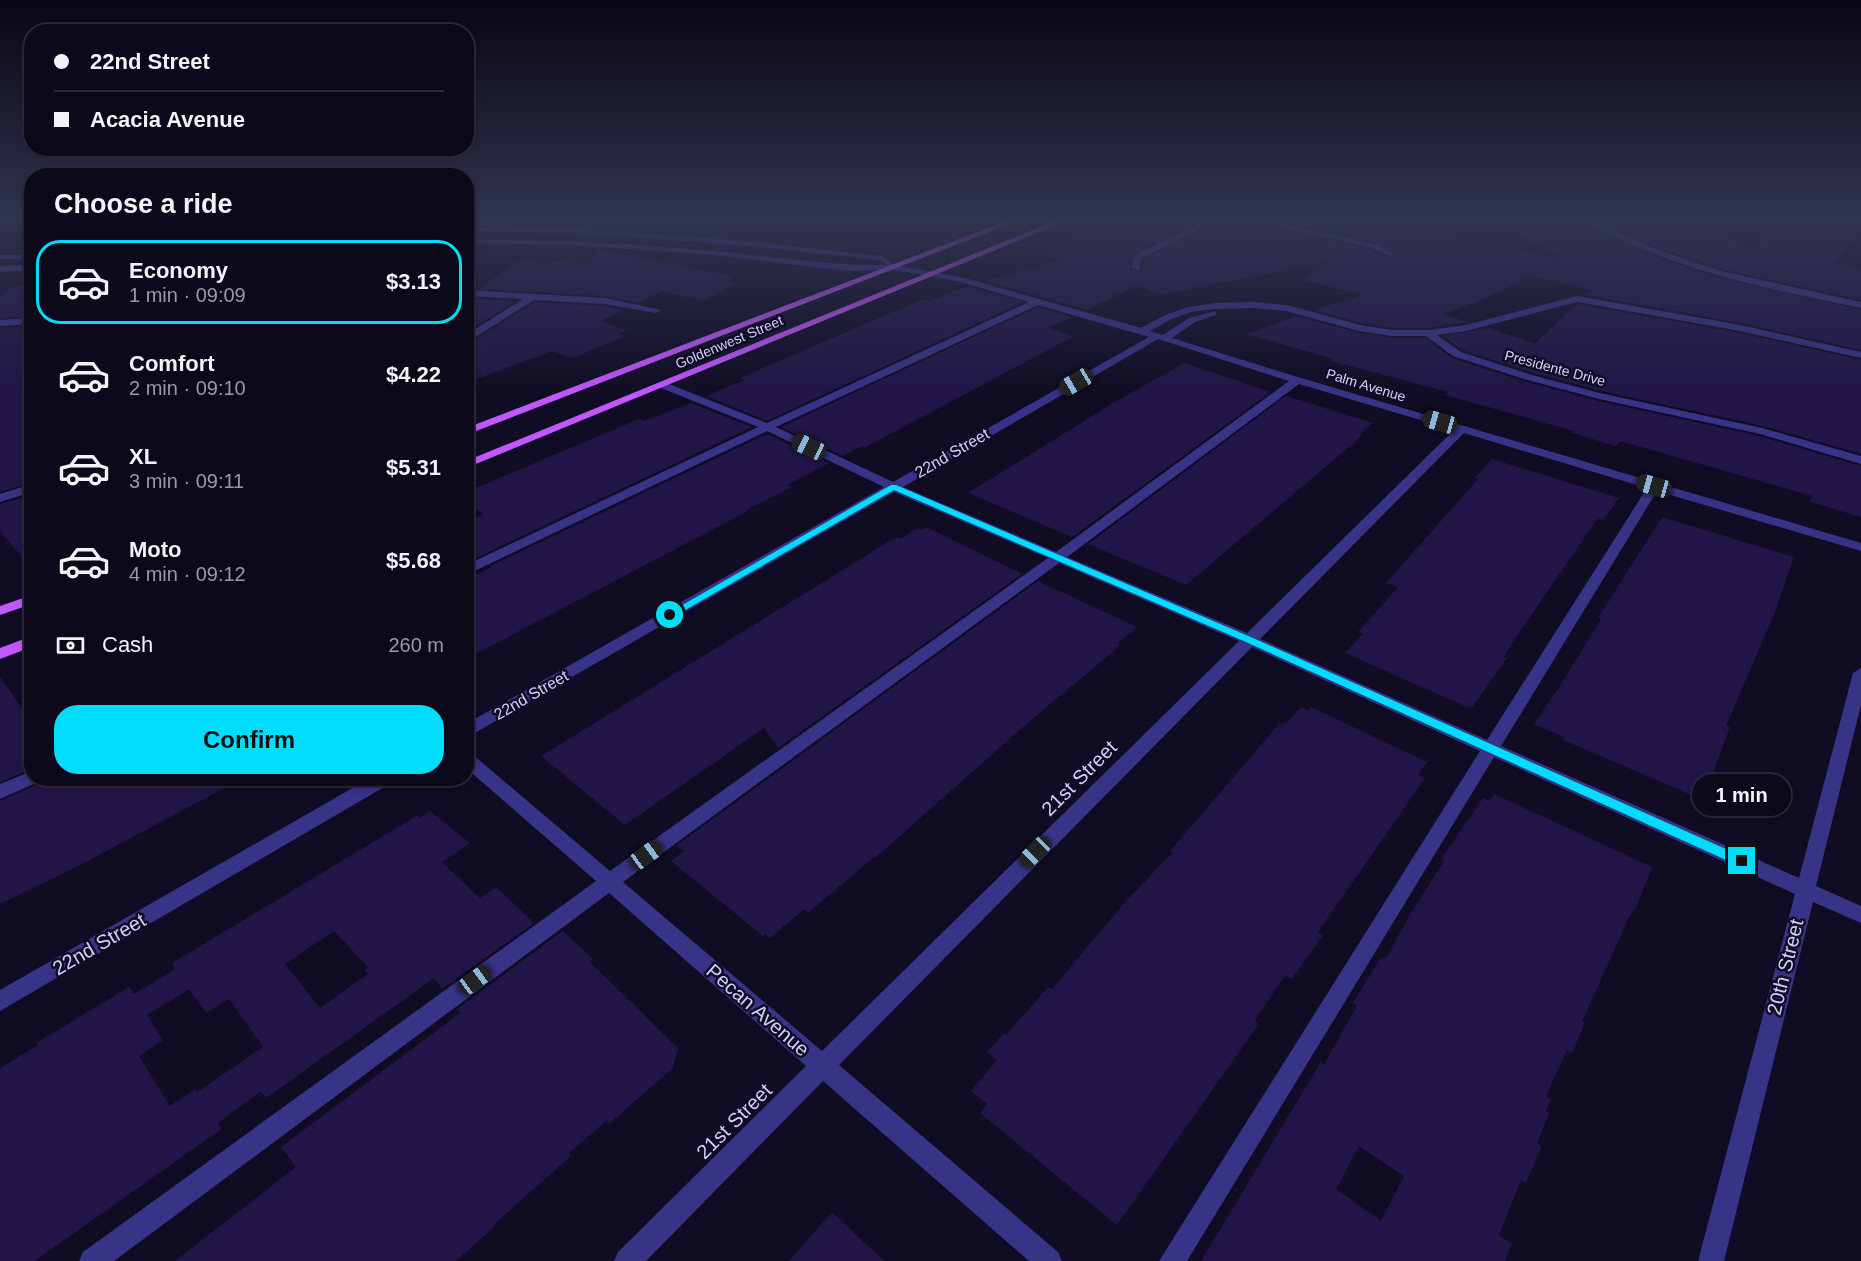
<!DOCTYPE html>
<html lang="en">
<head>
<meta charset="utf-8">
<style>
  body { margin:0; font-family:Helvetica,sans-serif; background:#1a1728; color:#f1f3f6; height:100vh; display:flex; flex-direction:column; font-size:22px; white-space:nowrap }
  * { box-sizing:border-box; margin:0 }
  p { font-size:20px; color:#9a9aa3 }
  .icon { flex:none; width:33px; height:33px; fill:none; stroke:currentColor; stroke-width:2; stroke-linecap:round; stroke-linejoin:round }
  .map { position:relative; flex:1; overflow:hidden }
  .side { position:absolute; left:24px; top:168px; width:450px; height:618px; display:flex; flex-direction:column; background:#0c091b; border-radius:24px; box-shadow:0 3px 9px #0003,0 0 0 2px #2c2a3a }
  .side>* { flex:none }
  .hud { position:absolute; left:24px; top:24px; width:450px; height:132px; border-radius:24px; box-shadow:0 3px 9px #0003,0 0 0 2px #2c2a3a; display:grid; align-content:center; height:132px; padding:0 30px; background:#0c091b }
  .end { position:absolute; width:27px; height:27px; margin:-14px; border:8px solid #00ddfa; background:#111; box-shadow:0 0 0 3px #111 }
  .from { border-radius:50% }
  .bubble { position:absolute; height:42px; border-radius:21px; background:#0c091b; box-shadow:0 3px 9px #0003,0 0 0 2px #2c2a3a; font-size:20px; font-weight:600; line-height:42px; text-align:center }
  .car { position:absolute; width:18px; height:36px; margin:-18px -9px; border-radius:8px; box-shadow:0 0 4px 2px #0007; background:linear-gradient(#222 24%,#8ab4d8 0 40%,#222 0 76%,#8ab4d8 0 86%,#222 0) }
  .hud b { display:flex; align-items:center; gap:21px; height:57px; font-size:22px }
  .hud b+b { border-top:2px solid #2c2a3a }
  .hud i { width:15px; height:15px; background:#f1f3f6 }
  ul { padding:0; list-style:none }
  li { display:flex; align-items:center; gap:18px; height:84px; margin:0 12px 9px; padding:0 18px; border:3px solid transparent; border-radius:24px }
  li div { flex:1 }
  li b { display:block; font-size:22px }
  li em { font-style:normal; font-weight:600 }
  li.active { border-color:#00ddfa }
  li>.icon { width:54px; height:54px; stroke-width:1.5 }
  h2 { padding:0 30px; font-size:27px; line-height:72px }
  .pay { display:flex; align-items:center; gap:15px; height:66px; padding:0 30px; font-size:22px }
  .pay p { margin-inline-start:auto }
  .action { display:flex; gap:12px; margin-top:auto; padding:12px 30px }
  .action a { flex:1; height:69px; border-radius:24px; background:#00ddfa; color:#111; font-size:24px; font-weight:600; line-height:69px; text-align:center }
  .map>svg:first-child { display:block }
  .green { fill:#0f2e2e }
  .building { fill:#211647; fill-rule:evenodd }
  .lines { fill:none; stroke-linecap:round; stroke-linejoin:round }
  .minor { fill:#373387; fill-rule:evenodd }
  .major { fill:#c256ff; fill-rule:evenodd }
  .route { fill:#00ddfa }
  .labels { text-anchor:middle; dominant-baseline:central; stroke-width:5; stroke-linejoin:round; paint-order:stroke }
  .far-street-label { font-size:14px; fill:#d5cfff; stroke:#100c24 }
  .street-label { font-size:16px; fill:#d5cfff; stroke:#100c24 }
  .near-street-label { font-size:20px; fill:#d5cfff; stroke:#100c24 }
</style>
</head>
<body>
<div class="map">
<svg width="1861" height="1261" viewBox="0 0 1861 1261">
  <rect width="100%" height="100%" fill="#100c24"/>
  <path class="green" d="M479,218H579C561,232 493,225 469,224Z"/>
  <g class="building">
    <path d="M1120,218H1205L1137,251L1131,259L1130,268L1138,272L1146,259L1222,218H1238L1370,250L1390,258L1397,253L1377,242L1341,234L1421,230L1563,259L1498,220L1552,218L1564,224L1583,223L1655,257L1713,276L1861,310V350L1735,322L1586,295L1592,290L1531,276L1477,302L1443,314L1468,322L1428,328H1392L1360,323L1315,310L1362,295L1300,279L1328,262L1158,295L1138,285L1087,310L985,281L1063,259L1038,254Z"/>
    <path d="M1266,218H1357L1332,232Z"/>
    <path d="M1779,218H1858L1852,237L1836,264L1861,268V300L1722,269L1651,245L1603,222L1666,219L1681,225H1689L1703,231L1709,230L1755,250Z"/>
    <path d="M600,250L736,277L727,281L737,283L704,301L662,291L638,303L605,296L480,289L517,260L588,263Z"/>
    <path d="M32,285V316L0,318V296L13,287Z"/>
    <path d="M968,286L1023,302L767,421L706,396L744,380L740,378L888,314L922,300L929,301Z"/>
    <path d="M467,298L516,301L466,332Z"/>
    <path d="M535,302L605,306L624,310L600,321L627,330L618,334L625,336L573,358L552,351L466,383V345Z"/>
    <path d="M1577,304L1735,332L1861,360V454L1763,426L1601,391L1533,373L1462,350L1443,336L1487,328L1535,343Z"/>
    <path d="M1038,307L1072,317L1048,328L1074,336L864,448L862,446L843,456L781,427Z"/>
    <path d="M1297,316L1359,333L1392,338H1425L1452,358L1523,381L1599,401L1759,436L1861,466V517L1810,502L1812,496L1634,445L1620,441L1616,446L1572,433L1574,431L1445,395L1448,392L1331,361L1334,359L1245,334Z"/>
    <path d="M32,326V482L0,492V328Z"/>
    <path d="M1184,363L1271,392L1072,537L968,493L1113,403Z"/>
    <path d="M1286,396L1373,423L1360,435L1362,436L1186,585L1088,544Z"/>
    <path d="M691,403L752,427L476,558L466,552V522L484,514L466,503V492L639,419L644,421Z"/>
    <path d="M767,434L829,463L787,485L792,487L746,510L748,511L466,659V580L492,567L490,566Z"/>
    <path d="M1492,459L1619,498L1604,520L1598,518L1516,637L1504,657L1507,658L1473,706L1469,708L1345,653L1363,634L1358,632L1398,587L1386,583L1478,479L1475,478Z"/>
    <path d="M32,495V569L0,531V504Z"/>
    <path d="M1662,517L1794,557L1775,612L1726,726L1730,727L1703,800L1563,740L1564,737L1534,724L1560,686L1601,619L1598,618Z"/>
    <path d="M926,527L1022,574L778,748L764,728L625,825L541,756L888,542L898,537L900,539L918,528L922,530Z"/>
    <path d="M1038,581L1137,627L1118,643L1120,644L1114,651L1032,719L875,858L874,857L808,913L804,909L770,938L765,934L763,936L671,861L684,851L676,846Z"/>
    <path d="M0,677L32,723V769L0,782Z"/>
    <path d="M1301,707L1308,711L1311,707L1427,762L1418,775L1425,778L1318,932L1323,935L1292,979L1287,976L1284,977L1255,1020L1258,1025L1117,1225L980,1113L987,1104L971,1091L997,1060L987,1052L1004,1033L1006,1035L1048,987L1052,989L1126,901L1173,852L1170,851L1279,724L1286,723Z"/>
    <path d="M42,778H243L82,864L0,904V801L39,784Z"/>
    <path d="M1494,794L1652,867L1636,908L1629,917L1582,1022L1585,1023L1572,1053L1567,1050L1546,1096L1551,1099L1546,1111L1549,1114L1537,1143L1542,1146L1526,1183L1521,1180L1499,1235L1512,1244L1505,1261H1201L1321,1062L1324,1064L1357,1006L1353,1003L1381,957L1386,959L1409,916L1444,861L1441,859L1483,798L1490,801ZM1359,1146L1404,1176L1381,1221L1336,1189Z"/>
    <path d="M430,811L470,843L442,862L480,898L496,887L534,923L442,989L434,978L266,1098L261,1091L218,1123L221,1129L35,1261H0V1068L38,1045L36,1043L129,987L134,994L175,969L172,963L418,815L420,818ZM334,931L368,967L364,970L368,974L320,1008L285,964ZM189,989L206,1013L229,999L263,1047L197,1092L195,1089L170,1106L139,1056L163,1040L147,1015Z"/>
    <path d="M563,931L593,959L590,962L678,1048L673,1068L609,1124L606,1121L569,1153L571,1156L493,1225L494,1227L456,1261H175L296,1167L281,1147L460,1013L457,1009Z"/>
    <path d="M832,1212L884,1261H789Z"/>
  </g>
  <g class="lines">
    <g class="minor">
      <path d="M595,218H604L590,230L727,239L882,256L894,265L965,278L1141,328L1165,315L1189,307L1214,303L1253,302L1287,305L1360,325L1392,330H1428L1466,325L1577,296L1735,324L1861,352V358L1735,330L1577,302L1466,331L1437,335L1461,352L1532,375L1600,393L1762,428L1861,456V464L1760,434L1599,399L1524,379L1453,356L1426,336H1392L1359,331L1286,311L1253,308L1214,309L1191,312L1171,319L1150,331L1163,335L1189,318L1216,311V315L1195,322L1172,338L1301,378L1861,543V551L1657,491L1501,746L1799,878L1853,673L1861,668V705L1816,886L1861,906V923L1813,902L1724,1261H1698L1795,894L1494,757L1187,1261H1159L1480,751L1252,647L839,1065L1058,1252L1062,1261H1029L823,1081L646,1261H614L618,1252L806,1066L609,893L114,1261H79L83,1252L596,881L466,768V752L472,754L610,871L1048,558L894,492L466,738V724L884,487L767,431L466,575V565L758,427L661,388V384H669L767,423L1029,302L961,282L895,270L849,271L713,255L570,245L466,243V239C549,240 631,243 713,251C771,256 828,266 886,265L880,260L727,244L585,234L579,237H576V233H570L466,231V227L582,229ZM1038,305L1149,337L893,482L776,427ZM1158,339L1289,381L1056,552L903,487ZM1299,384L1454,430L1247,633L1067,557ZM1464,433L1647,488L1487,740L1260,639ZM1059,563L1239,641L822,1051L623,882Z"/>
      <path d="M1210,218H1220L1145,257L1141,260L1139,270L1132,268L1133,259L1139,253Z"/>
      <path d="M1240,218H1255L1376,244L1395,254L1391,256L1371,248Z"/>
      <path d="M1579,218H1589L1650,247L1721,271L1861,302V308C1782,292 1702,276 1628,243C1612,236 1593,229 1579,218Z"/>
      <rect x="0" y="255" width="32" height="4"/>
      <path d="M32,265V271L0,272V266Z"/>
      <path d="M466,290L605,298L661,310L656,313L605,304L534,300L466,343V335L523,299L466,296Z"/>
      <path d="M32,318V324L0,326V320Z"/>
      <path d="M32,484V492L0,502V494Z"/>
      <path d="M32,771V778H40L38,782L0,799V784Z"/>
      <path d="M370,778H394L391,783L0,1011V990Z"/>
    </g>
    <g class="major">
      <path d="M1014,218H1025L466,435V428Z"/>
      <path d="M1062,218H1073L466,468V461Z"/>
      <path d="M32,595V604L0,615V606Z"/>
      <path d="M32,636V647L0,659V648Z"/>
    </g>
  </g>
  <linearGradient id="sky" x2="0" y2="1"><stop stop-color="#090714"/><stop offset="0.55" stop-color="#313450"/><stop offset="1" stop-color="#313450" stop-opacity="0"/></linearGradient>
  <rect width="1861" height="395" fill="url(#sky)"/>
  <path class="route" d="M891,485H896L1253,638L1746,858L1748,861L1742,866L1737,865L1246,642L894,490L673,617L665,615Z"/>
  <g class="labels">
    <g class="far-street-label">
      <text transform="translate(729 342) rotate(-23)">Goldenwest Street</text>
      <text transform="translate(1555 368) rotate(15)">Presidente Drive</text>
      <text transform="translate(1366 385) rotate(17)">Palm Avenue</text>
    </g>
    <g class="street-label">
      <text transform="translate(952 453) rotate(-30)">22nd Street</text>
      <text transform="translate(531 695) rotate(-30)">22nd Street</text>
    </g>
    <g class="near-street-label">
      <text transform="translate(1079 778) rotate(-45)">21st Street</text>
      <text transform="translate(99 944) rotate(-30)">22nd Street</text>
      <text transform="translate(1785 967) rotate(-76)">20th Street</text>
      <text transform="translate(758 1010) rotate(41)">Pecan Avenue</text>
      <text transform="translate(734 1121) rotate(-45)">21st Street</text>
    </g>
  </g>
</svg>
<i class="end from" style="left:670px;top:615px"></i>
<i class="end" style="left:1742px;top:861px"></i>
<div class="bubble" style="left:1692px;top:774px;width:99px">1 min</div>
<i class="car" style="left:1076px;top:382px;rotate:240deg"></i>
<i class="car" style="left:1440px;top:422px;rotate:286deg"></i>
<i class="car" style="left:809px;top:447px;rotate:295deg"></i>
<i class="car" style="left:1654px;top:486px;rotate:286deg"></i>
<i class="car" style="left:1035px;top:852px;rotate:225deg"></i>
<i class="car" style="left:646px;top:855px;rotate:54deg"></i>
<i class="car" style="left:475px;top:980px;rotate:54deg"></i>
<div class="hud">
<b><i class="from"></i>22nd Street</b>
<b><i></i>Acacia Avenue</b>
</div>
<section class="side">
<h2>Choose a ride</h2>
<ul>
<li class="active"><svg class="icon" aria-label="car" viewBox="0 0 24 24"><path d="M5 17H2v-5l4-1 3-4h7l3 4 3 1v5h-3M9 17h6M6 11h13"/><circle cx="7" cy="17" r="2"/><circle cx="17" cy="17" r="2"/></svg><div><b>Economy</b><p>1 min · 09:09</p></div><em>$3.13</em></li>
<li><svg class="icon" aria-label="car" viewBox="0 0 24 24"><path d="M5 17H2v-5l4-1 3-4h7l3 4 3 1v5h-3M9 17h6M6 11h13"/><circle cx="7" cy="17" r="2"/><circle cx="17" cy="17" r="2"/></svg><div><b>Comfort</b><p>2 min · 09:10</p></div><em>$4.22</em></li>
<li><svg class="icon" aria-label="car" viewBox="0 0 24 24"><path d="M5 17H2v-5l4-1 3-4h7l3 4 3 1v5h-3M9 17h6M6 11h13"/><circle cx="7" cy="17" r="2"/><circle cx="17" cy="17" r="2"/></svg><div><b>XL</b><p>3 min · 09:11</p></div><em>$5.31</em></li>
<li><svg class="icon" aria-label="car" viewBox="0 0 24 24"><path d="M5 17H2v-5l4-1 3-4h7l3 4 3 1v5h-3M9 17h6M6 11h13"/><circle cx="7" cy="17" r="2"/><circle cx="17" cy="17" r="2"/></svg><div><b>Moto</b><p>4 min · 09:12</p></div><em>$5.68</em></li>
</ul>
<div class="pay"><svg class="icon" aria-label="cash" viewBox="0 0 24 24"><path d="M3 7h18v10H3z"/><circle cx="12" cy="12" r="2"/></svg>Cash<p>260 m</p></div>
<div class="action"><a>Confirm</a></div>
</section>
</div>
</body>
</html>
